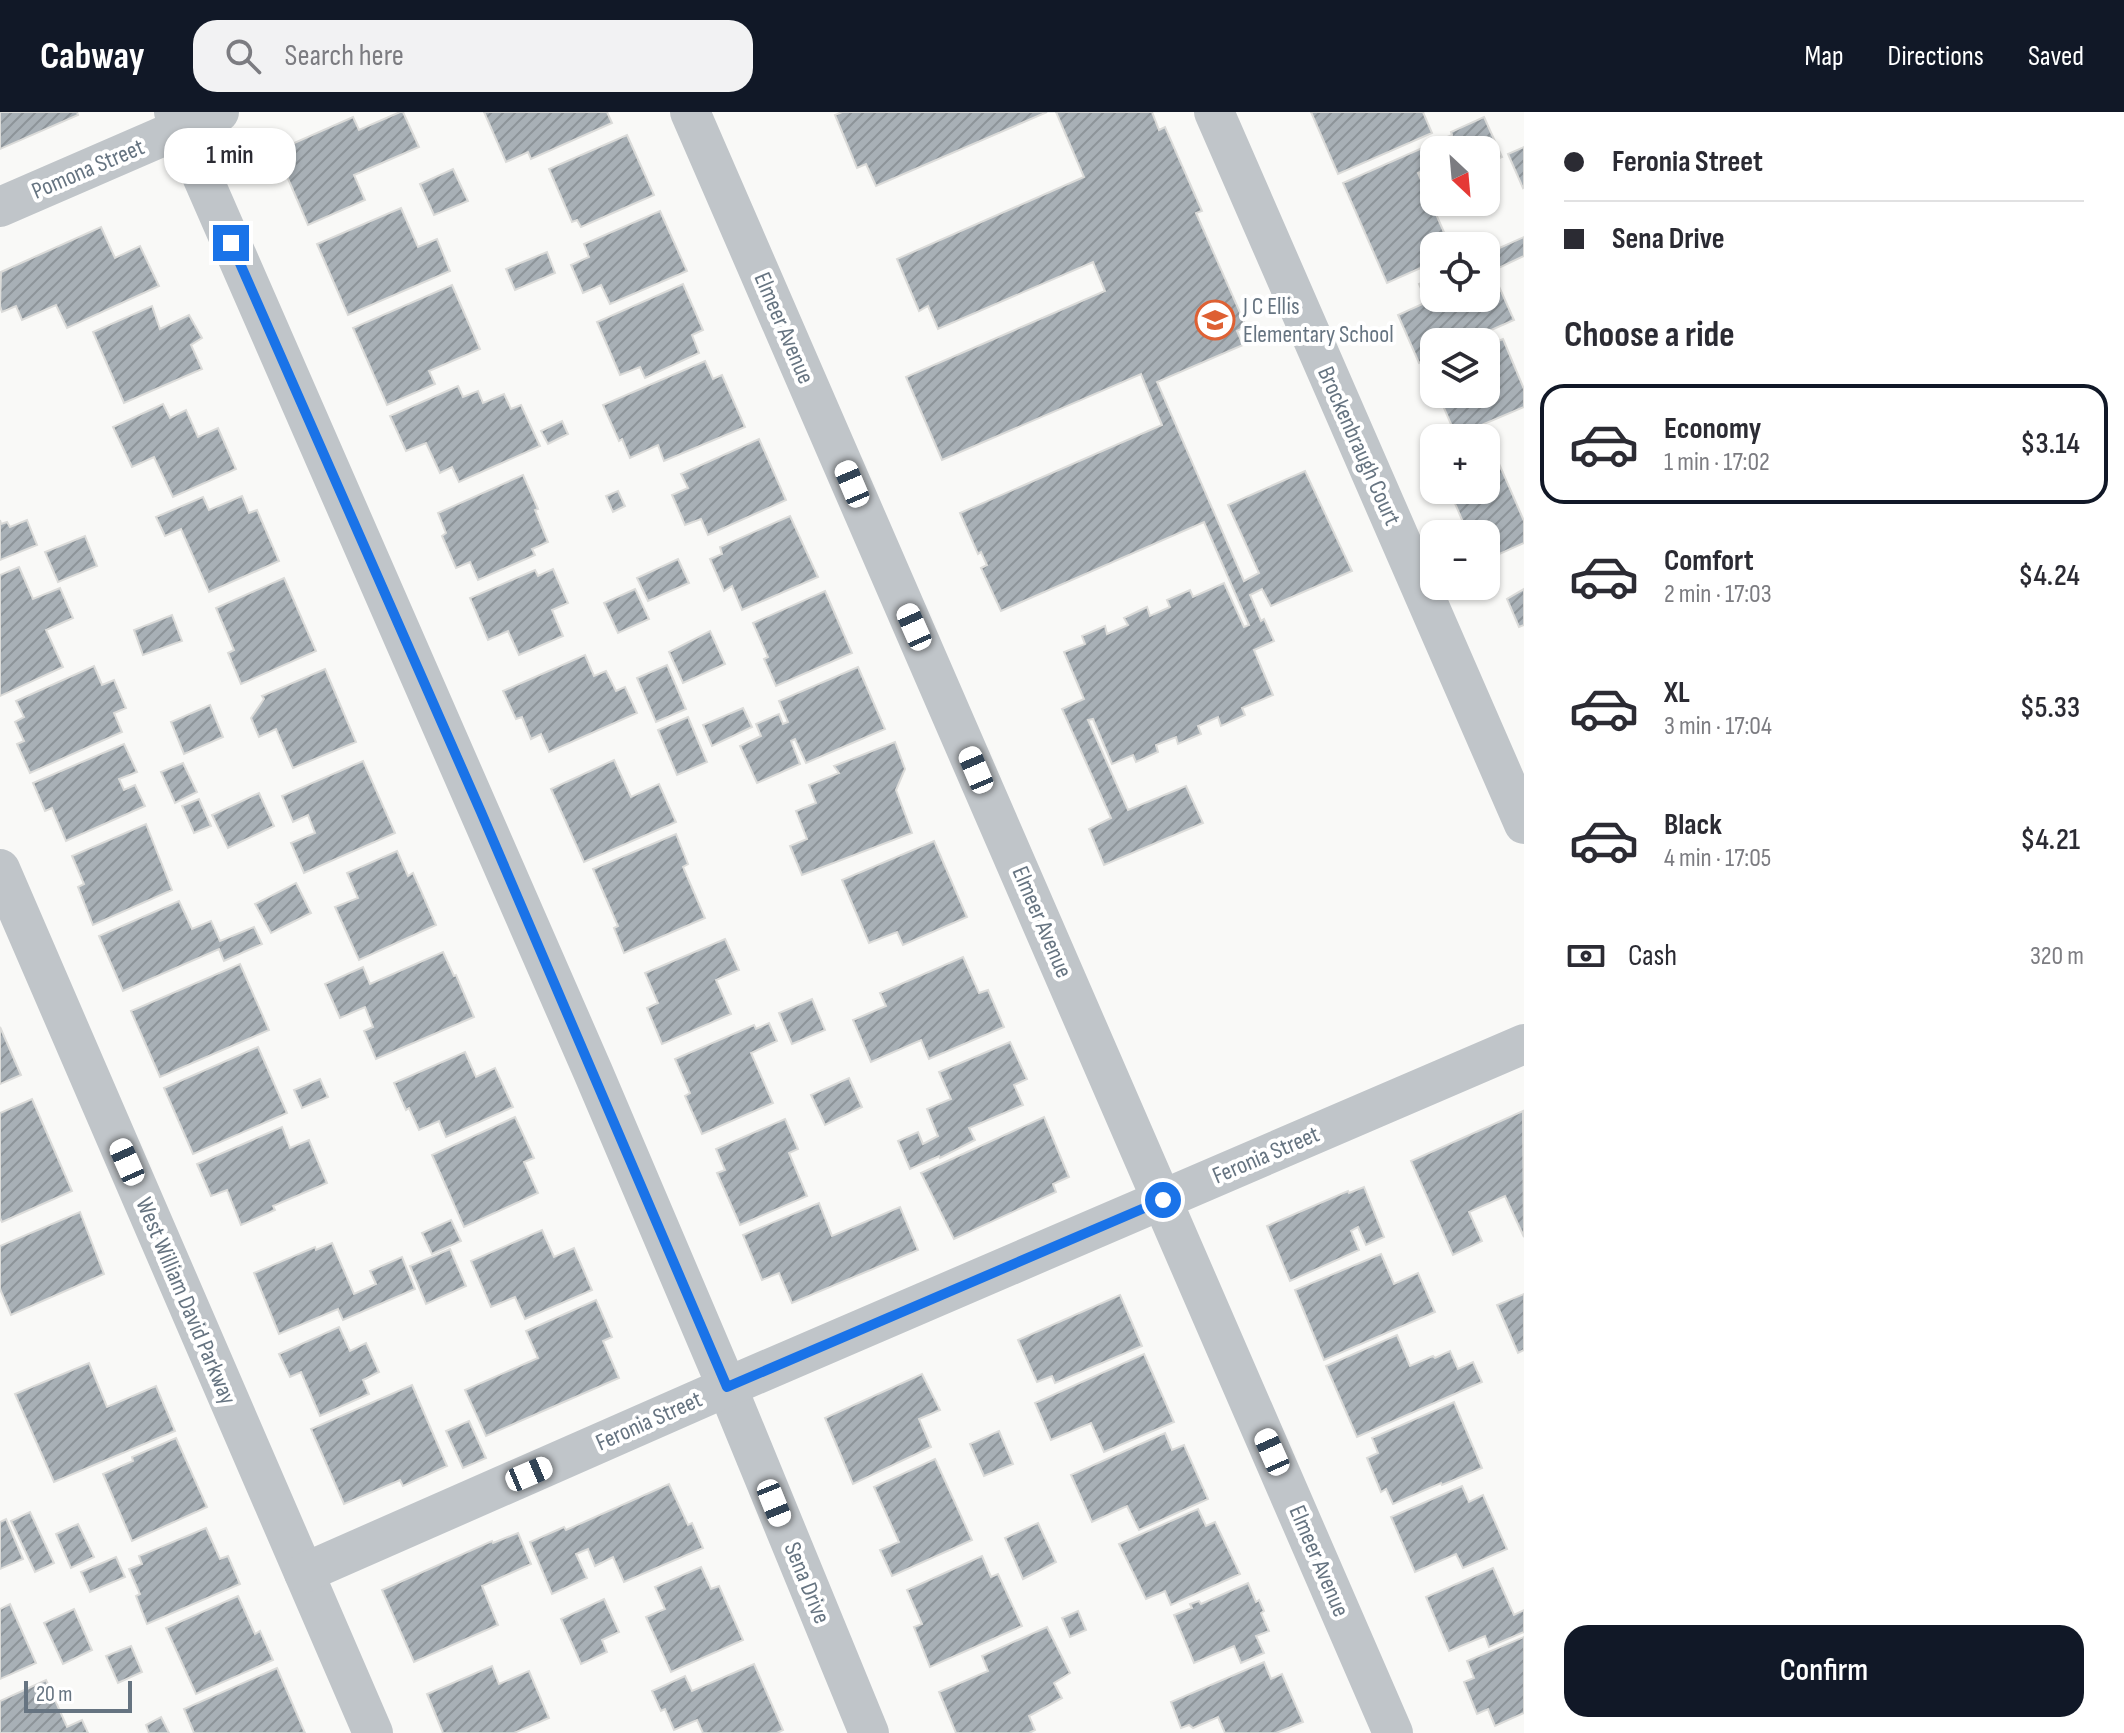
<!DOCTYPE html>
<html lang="en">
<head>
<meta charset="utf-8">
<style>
  body { margin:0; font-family:"Sofia Sans Condensed",sans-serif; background:#f2f2f3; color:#2b2b33; height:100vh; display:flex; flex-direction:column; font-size:30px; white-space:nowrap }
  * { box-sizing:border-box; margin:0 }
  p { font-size:26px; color:#7c7c81 }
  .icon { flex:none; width:44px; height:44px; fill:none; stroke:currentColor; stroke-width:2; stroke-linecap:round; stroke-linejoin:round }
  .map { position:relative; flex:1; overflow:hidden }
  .panel { display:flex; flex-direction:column; background:#fff; width:600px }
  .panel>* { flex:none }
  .hud { display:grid; align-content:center; height:176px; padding:0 40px; background:#fff }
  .needle { width:52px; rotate:154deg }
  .buttons { position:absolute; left:1420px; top:24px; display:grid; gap:16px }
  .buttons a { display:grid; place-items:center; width:80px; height:80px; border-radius:16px; background:#fff; box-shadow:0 2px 6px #0004; font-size:40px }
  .scale { position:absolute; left:24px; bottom:20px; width:108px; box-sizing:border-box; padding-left:8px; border:4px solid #667481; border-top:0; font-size:22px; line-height:28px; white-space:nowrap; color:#667481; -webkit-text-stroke:6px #fff; paint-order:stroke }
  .end { position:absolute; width:36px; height:36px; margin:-18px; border:10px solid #1a73e8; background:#fff; box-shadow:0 0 0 4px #fff }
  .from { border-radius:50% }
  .bubble { position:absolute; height:56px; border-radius:24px; background:#fff; box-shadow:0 2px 6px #0004; font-size:26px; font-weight:600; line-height:56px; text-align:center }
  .car { position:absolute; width:24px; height:48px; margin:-24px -12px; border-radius:10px; box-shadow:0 0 6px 2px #0007; background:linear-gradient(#fff 24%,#345 0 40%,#fff 0 76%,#345 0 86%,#fff 0) }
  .hud b { display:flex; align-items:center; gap:28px; height:76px; font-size:30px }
  .hud b+b { border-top:2px solid #e1e1e2 }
  .hud i { width:20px; height:20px; background:#2b2b33 }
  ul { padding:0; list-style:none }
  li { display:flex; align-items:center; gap:24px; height:120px; margin:0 16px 12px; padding:0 24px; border:4px solid transparent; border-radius:24px }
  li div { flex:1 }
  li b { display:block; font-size:30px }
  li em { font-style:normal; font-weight:600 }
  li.on { border-color:#111827 }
  li>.icon { width:72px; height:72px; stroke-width:1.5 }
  h2 { padding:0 40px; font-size:36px; line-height:96px }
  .pay { display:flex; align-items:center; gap:20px; height:88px; padding:0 40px; font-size:30px }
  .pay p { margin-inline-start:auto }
  .primary-button { display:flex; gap:16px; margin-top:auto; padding:16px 40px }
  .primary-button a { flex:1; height:92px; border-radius:24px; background:#111827; color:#fff; font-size:32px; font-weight:600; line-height:92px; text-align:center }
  header { display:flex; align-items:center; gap:48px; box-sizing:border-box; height:112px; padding:0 40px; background:#111827; color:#fff }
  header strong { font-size:38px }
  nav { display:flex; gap:44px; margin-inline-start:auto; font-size:28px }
  .search { width:560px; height:72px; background:#f2f2f3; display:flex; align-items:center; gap:20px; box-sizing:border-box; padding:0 28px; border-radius:24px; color:#7c7c81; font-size:30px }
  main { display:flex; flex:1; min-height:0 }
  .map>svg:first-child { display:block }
  .building { fill:url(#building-hatch); stroke:#dbdbd9; stroke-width:2 }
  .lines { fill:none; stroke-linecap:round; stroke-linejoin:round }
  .minor { stroke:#c0c5c9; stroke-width:40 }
  .route { stroke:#1a73e8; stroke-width:10 }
  .labels { text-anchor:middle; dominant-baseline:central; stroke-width:8; stroke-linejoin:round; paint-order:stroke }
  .street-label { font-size:24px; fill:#667481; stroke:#fff }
  .poi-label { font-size:24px; fill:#667481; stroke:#fff; text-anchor:start }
</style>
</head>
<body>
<header>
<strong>Cabway</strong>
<div class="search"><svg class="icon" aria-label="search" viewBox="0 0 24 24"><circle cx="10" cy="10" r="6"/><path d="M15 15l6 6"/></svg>Search here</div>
<nav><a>Map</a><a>Directions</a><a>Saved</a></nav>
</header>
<main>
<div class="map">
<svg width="1524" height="1621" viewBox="0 0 1524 1621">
  <defs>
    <pattern id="building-hatch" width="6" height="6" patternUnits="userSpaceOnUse" patternTransform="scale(2)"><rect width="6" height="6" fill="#a8b0b6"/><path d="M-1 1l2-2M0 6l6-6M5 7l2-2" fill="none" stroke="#8d9499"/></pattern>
  </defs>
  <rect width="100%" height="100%" fill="#f9f9f7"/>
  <g class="building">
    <path d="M0,0H77L78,3L0,37Z"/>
    <path d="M400,0H403L419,35L354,63L365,88L308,113L276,39L353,5L359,18Z"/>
    <path d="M484,0H607L612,11L531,47L528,40L506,50Z"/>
    <path d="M842,0H1047L876,74L866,52L857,56L835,3Z"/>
    <path d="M1056,0H1152L1159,18L1165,15L1202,99L1196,101L1246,214L1237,219L1243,233L1157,270L1244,469L1259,461L1228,393L1305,359L1352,459L1271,494L1262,477L1250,483L1261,509L1264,507L1274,529L1254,538L1273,583L1242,596L1245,603L1221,614L1218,605L1198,614L1201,622L1178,632L1176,625L1156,633L1158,640L1136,650L1133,643L1112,652L1093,607L1088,608L1128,698L1186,674L1203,711L1104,753L1089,717L1111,706L1062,597L1084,587L1064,540L1085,532L1082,524L1105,514L1107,522L1128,513L1124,506L1147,495L1150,504L1170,495L1167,488L1190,478L1193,485L1224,471L1244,515L1249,513L1204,410L1001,499L981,456L987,453L981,440L978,442L960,401L1162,313L1141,262L942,348L906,265L1105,179L1093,150L938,217L928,194L919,199L897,147L1084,65Z"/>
    <path d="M1311,0H1423L1432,21L1338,62Z"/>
    <path d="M1484,5L1502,45L1486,52V38H1434V54L1418,61L1450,134H1434V150L1387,171L1343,71L1452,23L1451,20Z"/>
    <path d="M627,23L654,83L581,115L577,108L572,110L549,57Z"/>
    <path d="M1524,35V75L1523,76L1508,42Z"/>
    <path d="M453,57L468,89L434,103L420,72Z"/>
    <path d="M401,96L418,135L437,127L450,159L348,203L317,132Z"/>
    <path d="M660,99L687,159L610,192L601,173L583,181L571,153L589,145L584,132Z"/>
    <path d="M101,115L115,146L140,134L159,174L67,216L56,193L22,208L16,194L2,200L0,194L1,160Z"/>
    <path d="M1524,125V144L1492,159L1514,208L1464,230H1434V244L1419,251L1398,203L1427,190L1419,172L1434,165V186H1486V142Z"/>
    <path d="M547,140L555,161L515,178L506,157Z"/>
    <path d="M683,172L703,218L692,223L699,241L645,266L640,255L620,263L597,210Z"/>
    <path d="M452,173L480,237L429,259L435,272L387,293L353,216Z"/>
    <path d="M152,194L160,217L189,203L202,226L191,233L202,257L124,291L93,220Z"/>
    <path d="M1503,227L1524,277V295L1456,324L1438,282H1486V234Z"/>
    <path d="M705,249L713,267L722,263L745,315L664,349L658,333L630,346L622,327L619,329L603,293Z"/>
    <path d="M458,274L463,285L478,279L483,291L504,282L511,297L521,293L540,334L459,370L452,355L440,361L426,331L406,339L390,304Z"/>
    <path d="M163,292L170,306L186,298L198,325L218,316L236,357L173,385L154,345L132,355L113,315Z"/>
    <path d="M562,309L568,322L548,332L541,319Z"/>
    <path d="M759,327L786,388L708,423L701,407L685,413L672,383L688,376L681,362Z"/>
    <path d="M1486,344L1489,351L1497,347L1524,409V431L1486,448V422H1468L1454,389L1460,387L1456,378H1486Z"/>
    <path d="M523,363L538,397L535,398L548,430L532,437L535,443L478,468L470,450L456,456L442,424L446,421L438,401Z"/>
    <path d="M618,379L625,394L613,400L606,384Z"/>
    <path d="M242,384L249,401L257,398L279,449L209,480L181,417L165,424L156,405L203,385L209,398Z"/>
    <path d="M790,404L818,465L742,498L732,474L724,479L710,447L722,442L720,435Z"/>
    <path d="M0,408L1,412L7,410L10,415L27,408L37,433L0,448Z"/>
    <path d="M85,424L97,454L58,470L45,440Z"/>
    <path d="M678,447L689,471L648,489L637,466Z"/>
    <path d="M19,455L33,487L60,476L73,506L46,518L63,555L0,584V463Z"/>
    <path d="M553,457L568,491L552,498L563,524L519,543L508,519L488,528L470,486L535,458L538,464Z"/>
    <path d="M284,466L316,539L241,572L228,541L234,538L216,496Z"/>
    <path d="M635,477L649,507L618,521L604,491Z"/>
    <path d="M1524,477V513L1519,515L1507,487Z"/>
    <path d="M825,479L852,541L776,574L764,547L768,545L753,511Z"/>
    <path d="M172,503L182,529L143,543L134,518Z"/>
    <path d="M710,519L725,552L683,571L669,540Z"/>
    <path d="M585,543L594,564L606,559L616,579L625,575L637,601L549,640L541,622L531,627L522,605L516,607L503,579Z"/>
    <path d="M667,553L686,597L656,610L637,566Z"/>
    <path d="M94,554L102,573L114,568L126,596L114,601L122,620L30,661L17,632L24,629L15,610L24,605L16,589Z"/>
    <path d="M858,555L885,617L806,651L795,627L791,629L800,652L757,671L740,634L761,624L756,612L779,602L783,612L788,610L779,589Z"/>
    <path d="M325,557L356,630L293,656L276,617L259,625L251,606L264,587L262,584Z"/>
    <path d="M210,593L223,625L184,642L171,610Z"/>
    <path d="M743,596L752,615L712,634L703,613Z"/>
    <path d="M688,605L707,650L677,663L658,618Z"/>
    <path d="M895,630L905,657L896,678L912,721L802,763L790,734L807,727L796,699L816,691L809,673L839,661L834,654Z"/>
    <path d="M124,632L137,660L119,667L124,678L135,673L145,694L66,729L52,696L45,699L33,671Z"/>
    <path d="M614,648L631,685L659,672L676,710L584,750L551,677Z"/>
    <path d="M363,649L395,721L304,761L291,731L315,721L308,703L293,710L282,684Z"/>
    <path d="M183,651L197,680L175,691L161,660Z"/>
    <path d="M259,681L274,714L228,736L212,703Z"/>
    <path d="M199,687L211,714L194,721L182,694Z"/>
    <path d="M146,712L172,778L93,813L78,775L84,772L72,744Z"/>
    <path d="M676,722L688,752L683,755L705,806L624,841L614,816L618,814L593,757Z"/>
    <path d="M934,729L967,805L903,833L897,820L869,831L842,768Z"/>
    <path d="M397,739L408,764L413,761L436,813L359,848L335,795L358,786L347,761Z"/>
    <path d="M296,771L311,801L271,821L255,792Z"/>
    <path d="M179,789L192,817L211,809L220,829L254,815L262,832L224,849L219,837L123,879L99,824Z"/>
    <path d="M725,827L739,858L716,868L731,902L662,932L647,896L658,891L645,861Z"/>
    <path d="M443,840L454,864L456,863L474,905L376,947L364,919L373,915L365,895L340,906L325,872L363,855L370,872Z"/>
    <path d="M963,845L979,881L988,878L1004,915L929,947L921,928L871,950L853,908L886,894L880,881Z"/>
    <path d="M240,852L269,918L160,965L131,899Z"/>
    <path d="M812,887L825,918L792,932L779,901Z"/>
    <path d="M769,911L777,929L751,941L773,991L702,1022L685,984L690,981L675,947L754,913L756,917Z"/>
    <path d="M0,915L21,963L0,972Z"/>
    <path d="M1010,930L1027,967L1014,973L1023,993L969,1016L975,1028L940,1046L939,1044L910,1057L898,1029L918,1020L923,1032L938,1024L927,997L951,987L939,960Z"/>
    <path d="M258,935L287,1001L193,1042L164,976Z"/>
    <path d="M465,940L476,965L495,956L513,995L446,1025L439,1009L419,1018L409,996L406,998L394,971Z"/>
    <path d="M849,966L862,995L825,1013L811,983Z"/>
    <path d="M320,967L328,985L302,996L294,978Z"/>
    <path d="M32,987L72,1079L2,1110L0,1106V1001Z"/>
    <path d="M1523,999L1524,1125L1505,1084L1469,1100L1482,1129L1453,1143L1411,1049Z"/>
    <path d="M515,1005L534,1046L524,1050L538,1081L464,1115L432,1043Z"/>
    <path d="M1044,1005L1069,1065L1053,1072L1056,1080L954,1127L921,1061Z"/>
    <path d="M785,1007L798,1037L789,1041L807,1084L740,1113L717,1061L725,1058L716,1037Z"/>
    <path d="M282,1015L290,1036L309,1028L327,1071L273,1094L275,1098L241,1113L227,1078L211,1084L197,1052Z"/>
    <path d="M1364,1075L1384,1125L1366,1133L1358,1115L1351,1119L1359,1138L1290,1169L1267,1114L1348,1079L1349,1081Z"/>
    <path d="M819,1091L832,1124L900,1095L918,1138L792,1191L779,1161L762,1168L743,1123Z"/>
    <path d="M80,1100L104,1162L11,1203L0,1177V1134Z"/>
    <path d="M451,1108L461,1129L432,1142L422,1121Z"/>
    <path d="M542,1118L554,1145L574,1136L592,1178L525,1207L515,1185L491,1195L471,1149Z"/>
    <path d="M332,1131L354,1182L376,1172L370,1159L402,1145L415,1177L343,1208L338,1197L279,1222L254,1161L315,1135L316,1138Z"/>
    <path d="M450,1137L466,1174L426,1192L410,1154Z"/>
    <path d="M1381,1142L1394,1172L1418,1161L1435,1200L1324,1248L1295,1178Z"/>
    <path d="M1524,1182V1238L1518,1241L1497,1193Z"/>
    <path d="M1120,1183L1142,1234L1055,1271L1052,1264L1037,1270L1018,1228Z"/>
    <path d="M596,1188L612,1225L603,1229L619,1266L486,1324L465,1278L538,1246L526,1219Z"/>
    <path d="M339,1215L350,1239L366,1231L379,1260L363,1268L369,1282L320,1304L301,1260L290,1265L279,1242Z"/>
    <path d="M1397,1223L1410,1254L1433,1244L1435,1246L1450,1239L1458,1257L1473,1250L1482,1270L1357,1325L1326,1254Z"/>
    <path d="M1144,1242L1174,1310L1104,1340L1091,1311L1051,1328L1035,1291Z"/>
    <path d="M89,1251L107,1295L156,1274L175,1319L54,1370L15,1282Z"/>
    <path d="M922,1262L940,1298L919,1307L931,1335L853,1372L825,1306Z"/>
    <path d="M412,1273L447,1354L403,1374L400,1368L344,1392L311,1317Z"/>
    <path d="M1454,1290L1482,1356L1442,1373L1441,1371L1393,1392L1386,1377L1381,1380L1367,1346L1378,1341L1372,1326Z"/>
    <path d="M469,1309L486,1346L463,1356L446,1319Z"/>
    <path d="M999,1319L1013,1352L984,1364L970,1332Z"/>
    <path d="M1165,1321L1172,1338L1184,1333L1208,1387L1139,1418L1127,1394L1092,1410L1071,1363Z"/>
    <path d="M176,1326L207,1395L132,1429L103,1362L133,1349L132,1345Z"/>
    <path d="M935,1347L972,1428L892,1464L880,1438L899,1430L874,1375Z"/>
    <path d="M669,1372L688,1413L692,1411L703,1436L624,1470L613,1445L595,1454L588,1437L576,1442L587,1466L552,1482L530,1430L564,1415L566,1418Z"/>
    <path d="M1462,1374L1469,1390L1483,1383L1507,1437L1463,1456L1456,1442L1415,1460L1391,1405Z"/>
    <path d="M1198,1397L1206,1414L1215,1410L1240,1462L1171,1493L1165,1479L1146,1487L1119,1432Z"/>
    <path d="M30,1400L54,1451L35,1460L11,1409Z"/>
    <path d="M6,1407L23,1447L0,1457V1410Z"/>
    <path d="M1038,1411L1056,1450L1023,1467L1005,1426Z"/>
    <path d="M78,1412L94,1445L71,1456L56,1422Z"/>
    <path d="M206,1416L220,1447L228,1444L240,1472L147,1512L136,1484L140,1482L129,1457L142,1452L139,1444Z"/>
    <path d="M518,1421L531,1452L482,1474L498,1513L414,1550L382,1478L492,1429L493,1431Z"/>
    <path d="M982,1444L991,1465L998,1462L1022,1514L930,1555L914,1515L922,1512L907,1478Z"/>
    <path d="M116,1445L125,1465L90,1480L81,1460Z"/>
    <path d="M701,1455L711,1477L719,1474L743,1528L671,1560L646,1505L665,1497L655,1475Z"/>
    <path d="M1493,1456L1514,1503L1524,1498V1520L1489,1535L1485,1524L1449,1539L1426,1485Z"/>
    <path d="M1248,1471L1256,1490L1259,1488L1264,1499L1261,1501L1269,1519L1256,1524L1264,1541L1241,1551L1234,1534L1194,1551L1174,1503L1192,1496L1190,1492L1199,1489L1201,1492Z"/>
    <path d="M238,1484L255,1522L260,1519L273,1548L196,1582L166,1516Z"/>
    <path d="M604,1487L619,1520L602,1528L607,1540L581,1552L561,1507Z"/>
    <path d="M10,1492L36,1551L0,1567V1497Z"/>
    <path d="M74,1497L92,1538L63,1552L44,1511Z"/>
    <path d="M1078,1499L1086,1518L1070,1525L1062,1506Z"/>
    <path d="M1047,1515L1070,1561L1054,1571L1062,1586L1029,1604L1035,1618L1029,1621H956L939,1580L988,1559L982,1544Z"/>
    <path d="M1524,1525V1601L1495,1614L1488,1597L1477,1602L1464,1570L1474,1566L1467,1549Z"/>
    <path d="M131,1534L142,1560L118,1571L106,1544Z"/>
    <path d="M1264,1550L1271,1567L1282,1562L1303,1610L1276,1621H1225L1218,1605L1193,1616L1189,1613L1181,1616L1171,1590Z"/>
    <path d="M754,1552L783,1618L777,1621H703L697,1608L674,1618L665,1597L661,1599L652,1579L685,1564L692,1579Z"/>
    <path d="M492,1554L499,1572L529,1559L549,1606L514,1621H443L427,1582Z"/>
    <path d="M277,1556L305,1621H194L184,1597Z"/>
    <path d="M46,1568L67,1615L82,1608L88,1621H0V1589Z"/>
    <path d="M161,1605L169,1621H149L146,1613Z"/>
  </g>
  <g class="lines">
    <g class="minor">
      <path d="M174,0L593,960L727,1275L869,1621"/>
      <path d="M690,0L1393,1621"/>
      <path d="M1214,0L1524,712"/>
      <path d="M0,95L219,0"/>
      <path d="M0,757L373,1621"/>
      <path d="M304,1461L727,1275L1524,932"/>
    </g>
  </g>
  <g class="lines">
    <path class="route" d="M231,131L481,700L727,1275L1163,1088"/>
  </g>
  <defs>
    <symbol id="school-ring" viewBox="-11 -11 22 22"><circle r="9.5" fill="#fff" stroke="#de6033" stroke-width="1.5"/><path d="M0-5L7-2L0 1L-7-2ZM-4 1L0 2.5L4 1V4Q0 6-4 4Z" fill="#de6033"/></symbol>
  </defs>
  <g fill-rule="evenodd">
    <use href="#school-ring" x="1193" y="186" width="44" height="44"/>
  </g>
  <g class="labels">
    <g class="street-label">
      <text transform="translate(88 57) rotate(-23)">Pomona Street</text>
      <text transform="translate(784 216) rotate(67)">Elmeer Avenue</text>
      <text transform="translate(1359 334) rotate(66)">Brockenbraugh Court</text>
      <text transform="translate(1042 810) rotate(67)">Elmeer Avenue</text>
      <text transform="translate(1266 1043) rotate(-23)">Feronia Street</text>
      <text transform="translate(186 1189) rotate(67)">West William David Parkway</text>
      <text transform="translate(649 1309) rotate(-24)">Feronia Street</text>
      <text transform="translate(1319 1449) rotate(67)">Elmeer Avenue</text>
      <text transform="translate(807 1471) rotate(68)">Sena Drive</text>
    </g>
    <g class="poi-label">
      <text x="1243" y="194">J C Ellis<tspan x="1243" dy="28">Elementary School</tspan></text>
    </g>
  </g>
</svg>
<div class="buttons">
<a><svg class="needle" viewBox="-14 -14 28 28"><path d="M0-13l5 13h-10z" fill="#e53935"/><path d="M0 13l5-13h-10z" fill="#7c7c81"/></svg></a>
<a><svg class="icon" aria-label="locate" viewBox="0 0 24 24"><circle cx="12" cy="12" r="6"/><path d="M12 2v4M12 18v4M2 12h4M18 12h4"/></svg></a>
<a><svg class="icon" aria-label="layers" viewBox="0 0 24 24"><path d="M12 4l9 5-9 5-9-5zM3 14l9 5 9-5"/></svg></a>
<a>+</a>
<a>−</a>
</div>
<div class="scale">20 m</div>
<i class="end from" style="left:1163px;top:1088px"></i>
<i class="end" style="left:231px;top:131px"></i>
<div class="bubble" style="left:164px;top:16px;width:132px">1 min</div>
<i class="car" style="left:852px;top:372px;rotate:337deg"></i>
<i class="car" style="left:914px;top:515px;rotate:336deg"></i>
<i class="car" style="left:976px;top:658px;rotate:337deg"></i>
<i class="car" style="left:127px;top:1050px;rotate:336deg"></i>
<i class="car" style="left:1272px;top:1340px;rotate:336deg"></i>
<i class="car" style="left:529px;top:1362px;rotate:67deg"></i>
<i class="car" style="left:774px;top:1391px;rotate:158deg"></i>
</div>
<section class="panel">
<div class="hud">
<b><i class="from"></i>Feronia Street</b>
<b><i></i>Sena Drive</b>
</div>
<h2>Choose a ride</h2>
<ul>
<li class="on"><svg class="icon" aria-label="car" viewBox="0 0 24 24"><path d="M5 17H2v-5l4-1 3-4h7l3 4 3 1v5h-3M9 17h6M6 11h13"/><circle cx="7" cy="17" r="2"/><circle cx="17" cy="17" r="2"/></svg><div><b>Economy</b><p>1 min · 17:02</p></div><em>$3.14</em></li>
<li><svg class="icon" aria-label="car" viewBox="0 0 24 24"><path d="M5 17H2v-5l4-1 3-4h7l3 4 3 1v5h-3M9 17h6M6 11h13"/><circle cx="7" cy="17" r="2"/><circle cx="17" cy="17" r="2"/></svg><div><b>Comfort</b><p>2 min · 17:03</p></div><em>$4.24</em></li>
<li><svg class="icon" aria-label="car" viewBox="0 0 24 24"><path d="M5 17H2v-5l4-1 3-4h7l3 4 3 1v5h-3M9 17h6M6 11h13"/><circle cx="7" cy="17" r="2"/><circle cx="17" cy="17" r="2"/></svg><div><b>XL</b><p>3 min · 17:04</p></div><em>$5.33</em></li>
<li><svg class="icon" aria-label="car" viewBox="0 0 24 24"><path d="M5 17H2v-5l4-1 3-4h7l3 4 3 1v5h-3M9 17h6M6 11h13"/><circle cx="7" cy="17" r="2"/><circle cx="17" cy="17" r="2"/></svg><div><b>Black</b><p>4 min · 17:05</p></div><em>$4.21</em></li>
</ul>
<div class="pay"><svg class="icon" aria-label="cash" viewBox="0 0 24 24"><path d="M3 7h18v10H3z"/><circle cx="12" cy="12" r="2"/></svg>Cash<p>320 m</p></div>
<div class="primary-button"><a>Confirm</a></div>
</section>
</main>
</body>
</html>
